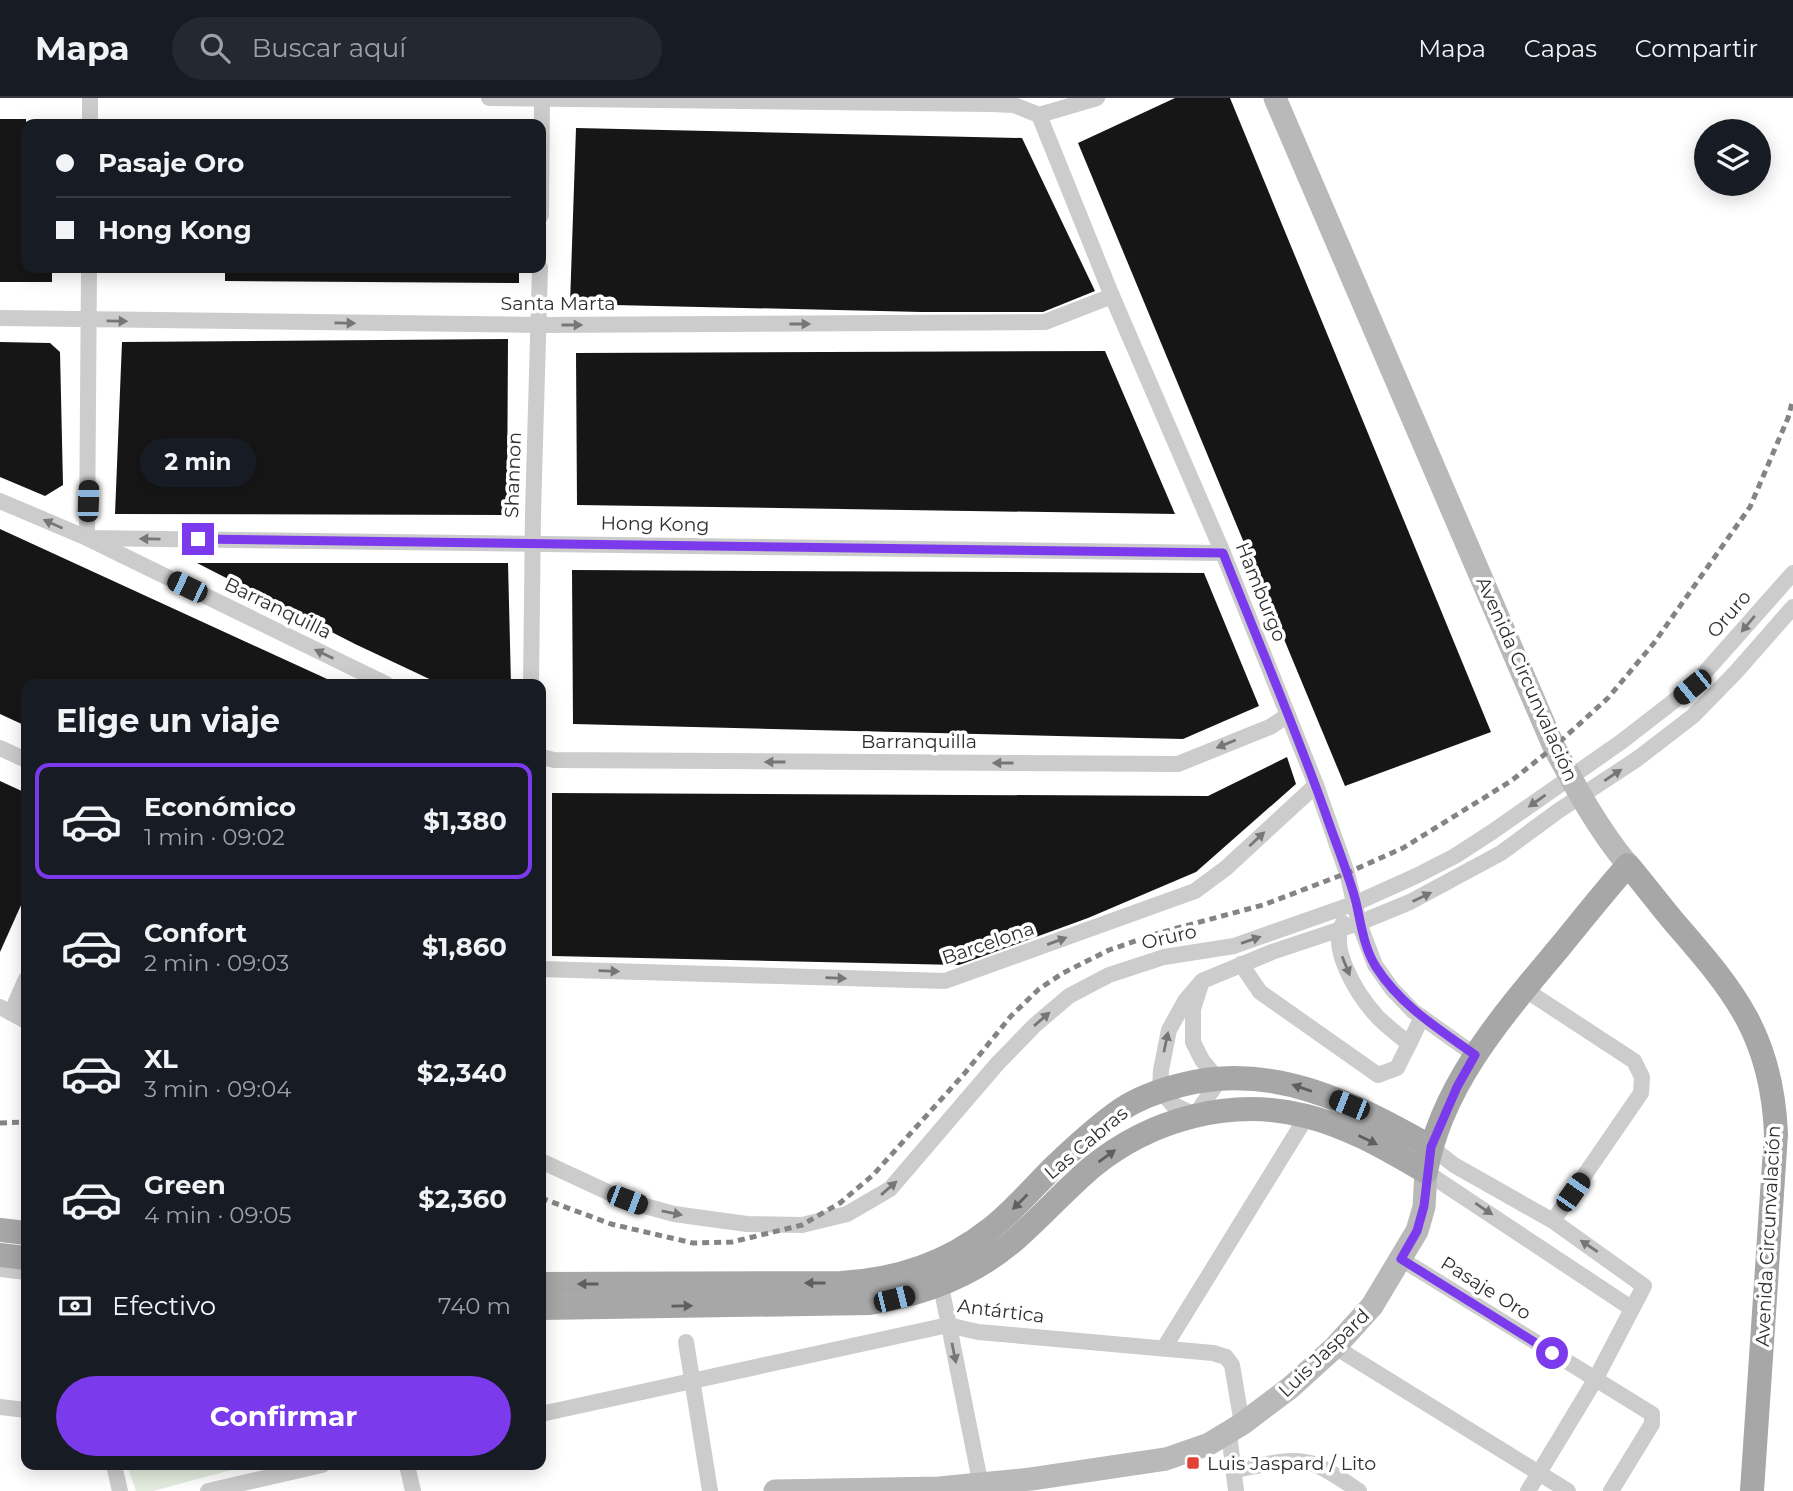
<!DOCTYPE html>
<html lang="es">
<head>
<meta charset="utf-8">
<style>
  body { margin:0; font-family:Montserrat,sans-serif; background:#242831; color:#f1f3f6; height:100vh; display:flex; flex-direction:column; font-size:26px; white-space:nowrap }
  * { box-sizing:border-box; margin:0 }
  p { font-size:23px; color:#9ea1a6 }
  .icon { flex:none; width:38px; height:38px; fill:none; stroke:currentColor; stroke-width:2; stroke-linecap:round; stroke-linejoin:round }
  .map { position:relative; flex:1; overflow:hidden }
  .sheet { position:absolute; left:21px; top:581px; width:525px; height:791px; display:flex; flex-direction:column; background:#171b24; border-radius:14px; box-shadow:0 4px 18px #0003 }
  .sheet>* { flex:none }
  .top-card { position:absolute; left:21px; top:21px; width:525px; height:154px; border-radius:14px; box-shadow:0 4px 18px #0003; display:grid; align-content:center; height:154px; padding:0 35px; background:#171b24 }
  .tools { position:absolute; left:1694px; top:21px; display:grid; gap:14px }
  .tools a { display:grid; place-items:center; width:77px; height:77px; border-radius:50%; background:#171b24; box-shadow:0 4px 18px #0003; font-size:35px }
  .end { position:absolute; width:32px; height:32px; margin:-16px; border:9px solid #7c3aed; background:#fff; box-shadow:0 0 0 4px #fff }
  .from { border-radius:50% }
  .bubble { position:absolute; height:49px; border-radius:24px; background:#171b24; box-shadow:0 4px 18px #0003; font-size:23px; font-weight:700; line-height:49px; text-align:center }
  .car { position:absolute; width:21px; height:42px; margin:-21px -10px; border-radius:9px; box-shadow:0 0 5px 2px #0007; background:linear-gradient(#222 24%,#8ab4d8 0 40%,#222 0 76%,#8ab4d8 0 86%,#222 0) }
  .top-card b { display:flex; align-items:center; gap:24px; height:66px; font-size:26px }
  .top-card b+b { border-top:2px solid #363941 }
  .top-card i { width:18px; height:18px; background:#f1f3f6 }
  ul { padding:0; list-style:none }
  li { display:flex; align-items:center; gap:21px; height:116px; margin:0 14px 10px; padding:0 21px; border:4px solid transparent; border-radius:14px }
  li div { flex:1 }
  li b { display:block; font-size:26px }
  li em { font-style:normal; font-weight:700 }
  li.on { border-color:#7c3aed }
  li>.icon { width:63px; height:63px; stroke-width:1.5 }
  h2 { padding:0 35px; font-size:32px; line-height:84px }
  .pay { display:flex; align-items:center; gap:18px; height:77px; padding:0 35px; font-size:26px }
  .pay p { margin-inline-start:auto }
  .button { display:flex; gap:14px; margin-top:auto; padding:14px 35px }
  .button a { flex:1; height:80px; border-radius:42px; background:#7c3aed; color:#fff; font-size:28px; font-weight:700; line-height:80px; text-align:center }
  header { display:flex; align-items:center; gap:42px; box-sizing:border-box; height:98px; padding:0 35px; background:#171b24; border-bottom:2px solid #363941 }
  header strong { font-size:33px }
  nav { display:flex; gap:38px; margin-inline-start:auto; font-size:24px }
  .search { width:490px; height:63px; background:#242831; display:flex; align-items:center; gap:18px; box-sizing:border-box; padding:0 24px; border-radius:38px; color:#9ea1a6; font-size:26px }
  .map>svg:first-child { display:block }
  .green { fill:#e3ecde }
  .building { fill:#161616 }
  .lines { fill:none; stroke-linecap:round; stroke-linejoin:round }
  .street { stroke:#ccc; stroke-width:16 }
  .secondary { stroke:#b9b9b9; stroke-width:23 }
  .primary { stroke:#a7a7a7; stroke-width:24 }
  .rail { stroke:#848484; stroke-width:5; stroke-dasharray:7 5; stroke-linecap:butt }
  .oneway { fill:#767676 }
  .oneway2 { fill:#5f5f5f }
  .route { stroke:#7c3aed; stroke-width:9 }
  .poi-dot { fill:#e24235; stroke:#fff; stroke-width:2.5 }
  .labels { text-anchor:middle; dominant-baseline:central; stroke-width:7; stroke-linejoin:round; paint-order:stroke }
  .street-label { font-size:19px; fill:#2f2f2f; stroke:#fff }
  .poi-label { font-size:19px; fill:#2f2f2f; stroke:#fff; text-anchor:start }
</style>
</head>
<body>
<header>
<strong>Mapa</strong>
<div class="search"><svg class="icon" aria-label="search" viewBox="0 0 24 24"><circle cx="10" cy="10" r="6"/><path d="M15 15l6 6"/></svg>Buscar aquí</div>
<nav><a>Mapa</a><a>Capas</a><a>Compartir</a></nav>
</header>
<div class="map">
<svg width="1793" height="1393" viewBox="0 0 1793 1393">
  <rect width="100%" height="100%" fill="#fff"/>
  <path class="green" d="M127,1367H250L153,1393H136Z"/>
  <g class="building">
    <path d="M1175,0H1230L1491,634L1345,688L1078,45Z"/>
    <path d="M0,21H26V170H52V184H0Z"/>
    <path d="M576,30L1022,40L1095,193L1043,214H922L570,206Z"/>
    <path d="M225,170H519V185L225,183Z"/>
    <path d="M508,241L507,417L115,416L122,244Z"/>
    <path d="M0,244L50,245L60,254L63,387L45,398L0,379Z"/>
    <path d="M1105,253L1175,416L577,407L576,255Z"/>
    <path d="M0,431L338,586H26V628L0,616Z"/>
    <path d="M197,465H508L511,586H440L355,546Z"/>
    <path d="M572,472L1204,475L1259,608L1183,641L573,626Z"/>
    <path d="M1287,659L1296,686L1196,774L1088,820L959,867L552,858V695L1208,698Z"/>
    <path d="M0,683L26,695V796L0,854Z"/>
  </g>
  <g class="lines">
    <g class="street">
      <path d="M489,0L991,6L1014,7L1039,17L1097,0"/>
      <path d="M1039,17L1112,198L1223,455L1316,687L1347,775L1359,825L1375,867L1392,891L1413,913L1475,957"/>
      <path d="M90,26V0"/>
      <path d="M541,117L542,1"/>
      <path d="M89,170L87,440L1223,455"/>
      <path d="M0,220L540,227L1045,224L1112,198"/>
      <path d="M0,403L87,440L386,586"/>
      <path d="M531,586L533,415L540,170"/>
      <path d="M0,650L26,662"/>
      <path d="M541,659L554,662L1178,666L1270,629L1288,617"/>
      <path d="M1343,825C1328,850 1358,897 1375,916C1384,927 1398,936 1409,946L1422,919"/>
      <path d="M1241,866L1260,894L1378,977L1397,970L1409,946"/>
      <path d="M541,871L945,883L1195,793L1226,770L1316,687"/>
      <path d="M1202,883L1193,911V944L1202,962L1216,979V987L1195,1017L1172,1006L1160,992L1161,972L1169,932L1185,903L1202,883L1272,854L1359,825L1410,804L1501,755L1558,713L1637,661L1693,618L1736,574L1793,509"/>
      <path d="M1524,891L1634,963L1642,979L1641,995L1553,1123"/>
      <path d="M0,909L26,923"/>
      <path d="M11,915L26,881"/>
      <path d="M1431,1049L1454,1067L1553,1123L1644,1188L1595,1282L1528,1393"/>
      <path d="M541,1063L627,1103L674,1116L747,1126L802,1127L847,1116L890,1091L997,966L1035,927L1069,898L1109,877L1164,859L1234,848L1356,805L1416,778L1455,758L1492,734L1621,644L1692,589L1793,475"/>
      <path d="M1426,1074L1631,1210"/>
      <path d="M1401,1161L1652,1316V1326L1611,1393"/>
      <path d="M0,1171L26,1174"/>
      <path d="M941,1188L982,1393"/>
      <path d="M686,1244L710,1393"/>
      <path d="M1335,1249L1568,1393"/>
      <path d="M1164,1250L1307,1018"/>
      <path d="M0,1309L26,1312"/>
      <path d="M541,1316L948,1227L978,1234L1213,1255L1226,1259L1232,1267L1242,1326"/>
      <path d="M1229,1335L1236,1393"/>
      <path d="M114,1367L120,1393"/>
      <path d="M407,1367L413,1393"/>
      <path d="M1234,1372C1259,1369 1292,1357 1316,1367C1331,1373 1345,1384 1359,1393"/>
      <path d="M208,1393L322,1367"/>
    </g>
    <g class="secondary">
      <path d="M1275,0L1554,649C1576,690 1598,731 1628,767"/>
      <path d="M775,1393L939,1390L1031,1381L1166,1361L1209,1346L1242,1326L1291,1289L1335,1249L1372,1208L1417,1133L1424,1109L1426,1074"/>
    </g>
    <g class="primary">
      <path d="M0,1132L26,1135"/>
      <path d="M0,1157L26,1160"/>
      <path d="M541,1186L841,1185C896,1182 946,1166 989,1132C1014,1113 1034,1088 1057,1066C1077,1047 1100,1026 1122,1011C1139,1000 1161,992 1181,987C1272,963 1353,1005 1431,1049"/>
      <path d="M541,1210L870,1205C925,1196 976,1177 1018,1139C1043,1117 1066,1091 1092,1069C1151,1021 1231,999 1306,1018C1350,1029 1388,1052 1426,1074C1441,987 1504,916 1559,850C1582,822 1604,794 1628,767C1644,786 1659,806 1675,825C1736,895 1772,939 1776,1036L1752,1393"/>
    </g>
    <g class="rail">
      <path d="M0,1025L26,1024"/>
      <path d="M541,1100L611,1126L693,1145L732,1144L802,1127L840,1105L873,1077L964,976L1011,918L1039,891L1063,875L1109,852L1159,835L1263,807L1347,775L1403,750L1511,683L1554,649L1608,600L1654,545L1750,409L1788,320L1793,301"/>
    </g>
  </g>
  <defs><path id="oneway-solid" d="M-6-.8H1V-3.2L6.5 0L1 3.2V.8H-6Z" transform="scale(1.75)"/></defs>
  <g class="oneway">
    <use href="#oneway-solid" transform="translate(117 223) rotate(1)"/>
    <use href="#oneway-solid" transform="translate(345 225) rotate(1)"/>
    <use href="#oneway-solid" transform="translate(800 226)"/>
    <use href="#oneway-solid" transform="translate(572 227)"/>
    <use href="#oneway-solid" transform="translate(53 426) rotate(-156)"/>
    <use href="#oneway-solid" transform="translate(150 441) rotate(-179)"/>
    <use href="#oneway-solid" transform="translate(1748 526) rotate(130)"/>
    <use href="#oneway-solid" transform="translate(324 556) rotate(-154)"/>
    <use href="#oneway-solid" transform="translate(1226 646) rotate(158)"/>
    <use href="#oneway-solid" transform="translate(775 664) rotate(-180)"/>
    <use href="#oneway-solid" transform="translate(1003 665) rotate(-180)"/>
    <use href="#oneway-solid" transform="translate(1613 677) rotate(-34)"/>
    <use href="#oneway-solid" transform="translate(1537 703) rotate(145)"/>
    <use href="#oneway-solid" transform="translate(1257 741) rotate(-43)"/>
    <use href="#oneway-solid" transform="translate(1422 799) rotate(-26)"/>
    <use href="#oneway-solid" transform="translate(1251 842) rotate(-19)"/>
    <use href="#oneway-solid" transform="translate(1057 843) rotate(-20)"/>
    <use href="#oneway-solid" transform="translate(1346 868) rotate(68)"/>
    <use href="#oneway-solid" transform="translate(609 873) rotate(2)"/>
    <use href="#oneway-solid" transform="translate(836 880) rotate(2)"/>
    <use href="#oneway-solid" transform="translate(1042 921) rotate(-41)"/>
    <use href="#oneway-solid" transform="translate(1166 944) rotate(-78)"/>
    <use href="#oneway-solid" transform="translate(889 1090) rotate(-41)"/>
    <use href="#oneway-solid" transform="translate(1484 1111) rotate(34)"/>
    <use href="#oneway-solid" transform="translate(672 1115) rotate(11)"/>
    <use href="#oneway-solid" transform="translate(1589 1148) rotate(-146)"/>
    <use href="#oneway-solid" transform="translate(954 1255) rotate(78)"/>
  </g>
  <g class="oneway2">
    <use href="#oneway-solid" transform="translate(1302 990) rotate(-161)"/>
    <use href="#oneway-solid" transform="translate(1368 1042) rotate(26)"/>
    <use href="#oneway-solid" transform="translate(1107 1058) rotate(-36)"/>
    <use href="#oneway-solid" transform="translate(1020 1104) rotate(135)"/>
    <use href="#oneway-solid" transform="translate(815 1185) rotate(180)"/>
    <use href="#oneway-solid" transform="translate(588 1186) rotate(180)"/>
    <use href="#oneway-solid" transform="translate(682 1208) rotate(-1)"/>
  </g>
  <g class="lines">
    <path class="route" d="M198,441L1223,455C1259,546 1298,636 1330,728C1339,753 1349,778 1356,804C1361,826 1364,850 1376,869C1401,908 1439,931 1475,957L1457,989L1431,1049L1424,1108L1417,1133L1401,1161L1552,1255"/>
  </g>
  <rect class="poi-dot" x="1186" y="1358" width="14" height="14" rx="3.5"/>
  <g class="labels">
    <g class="street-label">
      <text x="558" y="205">Santa Marta</text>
      <text transform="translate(513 377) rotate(-88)">Shannon</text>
      <text transform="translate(655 426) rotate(1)">Hong Kong</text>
      <text transform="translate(1261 494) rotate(68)">Hamburgo</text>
      <text transform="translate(278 510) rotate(26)">Barranquilla</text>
      <text transform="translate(1729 516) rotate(-49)">Oruro</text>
      <text transform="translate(1527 581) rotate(66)">Avenida Circunvalación</text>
      <text x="919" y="643">Barranquilla</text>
      <text transform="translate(1169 839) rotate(-13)">Oruro</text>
      <text transform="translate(988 845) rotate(-19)">Barcelona</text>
      <text transform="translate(1086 1045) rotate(-40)">Las Cabras</text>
      <text transform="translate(1768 1138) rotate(-87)">Avenida Circunvalación</text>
      <text transform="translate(1486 1190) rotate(32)">Pasaje Oro</text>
      <text transform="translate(1001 1213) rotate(7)">Antártica</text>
      <text transform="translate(1324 1255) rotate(-44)">Luis Jaspard</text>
    </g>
    <g class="poi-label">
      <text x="1207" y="1365">Luis Jaspard / Lito</text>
    </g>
  </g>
</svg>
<div class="tools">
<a><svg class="icon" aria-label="layers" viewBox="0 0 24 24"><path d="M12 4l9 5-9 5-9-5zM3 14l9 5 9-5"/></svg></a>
</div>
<i class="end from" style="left:1552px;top:1255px"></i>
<i class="end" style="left:198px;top:441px"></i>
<div class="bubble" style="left:140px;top:340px;width:116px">2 min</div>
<i class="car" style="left:88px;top:403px;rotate:2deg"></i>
<i class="car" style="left:187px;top:489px;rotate:296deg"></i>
<i class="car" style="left:1692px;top:589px;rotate:231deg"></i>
<i class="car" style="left:1349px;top:1007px;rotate:292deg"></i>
<i class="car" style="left:1573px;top:1094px;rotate:35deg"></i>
<i class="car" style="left:627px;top:1102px;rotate:111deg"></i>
<i class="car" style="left:894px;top:1201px;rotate:76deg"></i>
<div class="top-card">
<b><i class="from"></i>Pasaje Oro</b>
<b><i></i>Hong Kong</b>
</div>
<section class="sheet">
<h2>Elige un viaje</h2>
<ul>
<li class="on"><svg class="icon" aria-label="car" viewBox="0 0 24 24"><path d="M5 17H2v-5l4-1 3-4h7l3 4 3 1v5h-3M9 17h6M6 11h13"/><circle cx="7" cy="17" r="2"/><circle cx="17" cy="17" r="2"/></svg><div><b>Económico</b><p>1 min · 09:02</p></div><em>$1,380</em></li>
<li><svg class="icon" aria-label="car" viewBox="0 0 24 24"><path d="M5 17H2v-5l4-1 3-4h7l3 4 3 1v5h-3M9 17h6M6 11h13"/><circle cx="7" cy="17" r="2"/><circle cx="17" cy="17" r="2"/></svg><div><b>Confort</b><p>2 min · 09:03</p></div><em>$1,860</em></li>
<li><svg class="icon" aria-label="car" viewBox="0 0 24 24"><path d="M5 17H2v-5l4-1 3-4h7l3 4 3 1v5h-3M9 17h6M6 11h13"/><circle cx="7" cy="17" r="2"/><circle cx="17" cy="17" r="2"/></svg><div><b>XL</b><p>3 min · 09:04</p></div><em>$2,340</em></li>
<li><svg class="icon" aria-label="car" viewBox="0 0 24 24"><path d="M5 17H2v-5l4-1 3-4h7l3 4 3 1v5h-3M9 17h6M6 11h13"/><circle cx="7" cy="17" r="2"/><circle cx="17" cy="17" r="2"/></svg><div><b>Green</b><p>4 min · 09:05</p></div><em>$2,360</em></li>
</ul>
<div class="pay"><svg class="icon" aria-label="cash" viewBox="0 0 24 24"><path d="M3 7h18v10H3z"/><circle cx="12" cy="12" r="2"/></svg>Efectivo<p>740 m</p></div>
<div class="button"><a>Confirmar</a></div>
</section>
</div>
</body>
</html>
